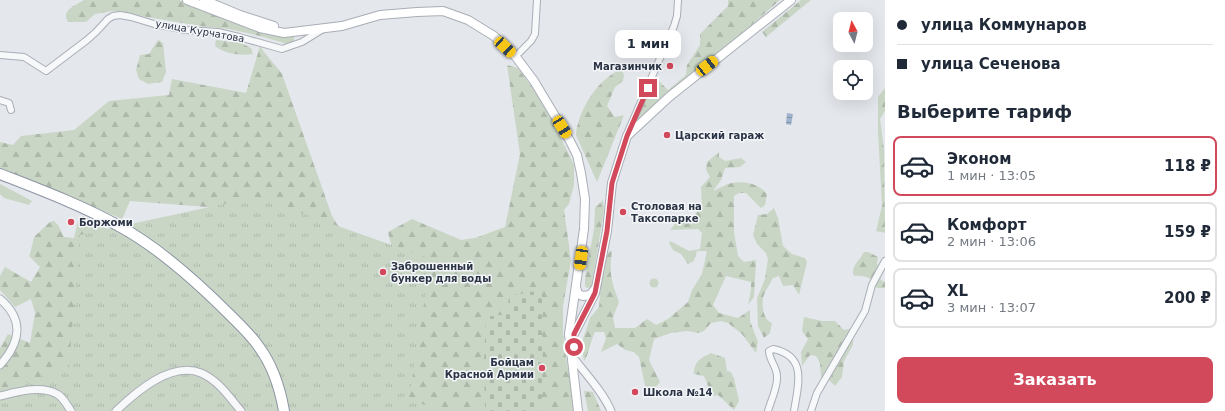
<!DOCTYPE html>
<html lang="ru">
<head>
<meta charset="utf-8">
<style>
  body { margin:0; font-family:"DejaVu Sans",sans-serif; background:#f6f6f7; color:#1f2937; height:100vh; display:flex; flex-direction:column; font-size:15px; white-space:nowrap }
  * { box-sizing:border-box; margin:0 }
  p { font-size:13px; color:#747a83 }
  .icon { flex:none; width:22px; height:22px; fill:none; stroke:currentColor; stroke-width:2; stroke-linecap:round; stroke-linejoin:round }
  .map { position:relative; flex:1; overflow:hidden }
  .details { display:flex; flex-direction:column; background:#fff; width:340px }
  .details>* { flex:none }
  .banner { display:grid; align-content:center; height:88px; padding:0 12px; background:#fff }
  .needle { width:26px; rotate:353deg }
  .controls { position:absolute; left:833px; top:12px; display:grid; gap:8px }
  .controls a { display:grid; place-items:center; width:40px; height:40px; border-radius:8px; background:#fff; box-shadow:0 4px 16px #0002; font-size:20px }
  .end { position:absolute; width:18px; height:18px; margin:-9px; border:5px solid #d1495b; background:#fff; box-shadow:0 0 0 2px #fff }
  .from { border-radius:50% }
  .bubble { position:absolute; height:28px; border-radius:8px; background:#fff; box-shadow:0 4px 16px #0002; font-size:13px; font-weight:700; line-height:28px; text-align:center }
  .car { position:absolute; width:12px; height:24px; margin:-12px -6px; border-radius:5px; box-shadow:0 0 3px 1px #0007; background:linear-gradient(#f5c518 24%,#345 0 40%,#f5c518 0 76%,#345 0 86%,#f5c518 0) }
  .banner b { display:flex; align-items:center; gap:14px; height:38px; font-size:15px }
  .banner b+b { border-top:1px solid #e0e1e3 }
  .banner i { width:10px; height:10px; background:#1f2937 }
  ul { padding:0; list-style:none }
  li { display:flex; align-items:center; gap:12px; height:60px; margin:0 8px 6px; padding:0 4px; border:2px solid #e0e1e3; border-radius:8px }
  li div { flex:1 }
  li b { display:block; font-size:15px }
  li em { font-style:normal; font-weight:700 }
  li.on { border-color:#d1495b }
  li>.icon { width:36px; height:36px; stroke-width:1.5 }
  h2 { padding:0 12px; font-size:18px; line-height:48px }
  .button { display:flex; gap:8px; margin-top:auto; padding:8px 12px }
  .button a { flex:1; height:46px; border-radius:8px; background:#d1495b; color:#fff; font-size:16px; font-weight:700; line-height:46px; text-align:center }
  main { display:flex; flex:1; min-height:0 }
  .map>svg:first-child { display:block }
  .grass { fill:#c9d6c5 }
  .forest { fill:url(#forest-firs) }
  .cemetery { fill:url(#cemetery-stones) }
  .park { fill:url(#park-tufts) }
  .water { fill:url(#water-rules) }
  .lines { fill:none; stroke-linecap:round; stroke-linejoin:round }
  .minor-casing { stroke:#a9aeb7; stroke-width:8 }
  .tertiary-casing { stroke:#a9aeb7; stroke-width:9 }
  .secondary-casing { stroke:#a9aeb7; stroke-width:10 }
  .trunk-casing { stroke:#8b94a3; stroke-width:12 }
  .minor { stroke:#f7f8fa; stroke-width:6 }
  .tertiary { stroke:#f7f8fa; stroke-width:7 }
  .secondary { stroke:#fff; stroke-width:8 }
  .trunk { stroke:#fff; stroke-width:10 }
  .route { stroke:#d1495b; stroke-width:5 }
  .poi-dot { fill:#d1495b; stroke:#f4f6f9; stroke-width:1.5 }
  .labels { text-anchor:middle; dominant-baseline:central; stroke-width:3; stroke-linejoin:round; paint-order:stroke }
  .street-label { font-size:10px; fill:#2b3445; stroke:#f4f6f9 }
  .poi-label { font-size:10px; font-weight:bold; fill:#2b3445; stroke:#f4f6f9; text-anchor:start }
</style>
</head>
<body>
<main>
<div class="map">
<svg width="885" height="411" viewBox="0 0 885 411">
  <defs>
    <pattern id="forest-firs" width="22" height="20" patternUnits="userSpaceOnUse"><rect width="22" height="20" fill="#c9d6c5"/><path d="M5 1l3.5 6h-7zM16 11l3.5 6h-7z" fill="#adb8ab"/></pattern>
    <pattern id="cemetery-stones" width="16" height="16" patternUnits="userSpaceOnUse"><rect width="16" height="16" fill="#c9d6c5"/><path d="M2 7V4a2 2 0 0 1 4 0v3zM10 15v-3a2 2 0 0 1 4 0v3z" fill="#adb8ab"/></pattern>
    <pattern id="park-tufts" width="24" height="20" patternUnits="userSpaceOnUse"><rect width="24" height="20" fill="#c9d6c5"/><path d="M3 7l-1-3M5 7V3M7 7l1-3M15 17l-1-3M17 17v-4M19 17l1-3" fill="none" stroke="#adb8ab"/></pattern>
    <pattern id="water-rules" width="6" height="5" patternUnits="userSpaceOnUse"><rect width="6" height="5" fill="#9fb4cc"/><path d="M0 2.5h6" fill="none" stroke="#8293a7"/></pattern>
  </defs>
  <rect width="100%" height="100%" fill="#e4e7ec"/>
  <g class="grass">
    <path d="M0,184L32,201L29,205L4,198L0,194Z"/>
    <circle cx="654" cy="283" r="4.5"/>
  </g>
  <g class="forest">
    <path d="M84,0H179L212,13L294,36V41L287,44L260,36L229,29L200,26L112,11L95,14L86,22H68C60,10 77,5 84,0Z"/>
    <path d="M728,0H780L669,97L627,136L654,76L668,90L686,75L687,65L700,45V34L728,6Z"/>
    <path d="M801,0H811L766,37L762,32Z"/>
    <path d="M158,40L163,43L166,72L162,82L148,84L139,79L136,70L140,55L149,54Z"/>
    <path d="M216,40L241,43L251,48L253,54C240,56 226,54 215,46Z"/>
    <path d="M260,46C266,56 275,64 282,74L332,216L366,269L400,282L388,232L412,219L461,240L475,238L505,227L520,154L507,65L518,68L544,104L574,165V185L569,204L564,210L571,260L563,306V334L567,364L575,401L574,411H286L246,210L130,201L122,219L87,204L0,171V142L13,145L21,136L74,130L109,101L169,95L172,79L246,93Z"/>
    <path d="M621,69L624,75L623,81L615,87L607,106L615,117L624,115L597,182L576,135C576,129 578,123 580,117C588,96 601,79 621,69Z"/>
    <path d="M885,88V111L880,119L884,150L885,233L876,231L882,206L878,131V97Z"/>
    <path d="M719,152V157L725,161L741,158L746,162L740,167L725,168L721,180L713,191C718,189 723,186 728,184C742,180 758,183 767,194L765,205L761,208L746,193H739L734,196V232L738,256L744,262L756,260L754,297L748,305L751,290V282L726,276L713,305L719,313L738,318L750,310V321L758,342L756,353L742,334L728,323L721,321L711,323L704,331L698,333L688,331L671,333L654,339L649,360L660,382L655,388H647L645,385L639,357L634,352L625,350L617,344L601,352L606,338L604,332H595C591,339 588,357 584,361L581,345L590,318L599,307L602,269L606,256L610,251H612C609,273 611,281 619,302L613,317L615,328H635L647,319L656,325L668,319L688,302L692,290L702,274L707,251H697L694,261L688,264L681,254L673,250L669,243L670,241L689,251L700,249L702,233L698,229L670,230L679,219H691L702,206L701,187L710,177L706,170L707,162Z"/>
    <path d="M603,200L604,208L603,217L592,283L591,287L587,288L585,286V279L594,229L595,208Z"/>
    <path d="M774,208L778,218L783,246L792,254L805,258L807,262L799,295L793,285L783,286L779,276L773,278C770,284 764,292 763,298C762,307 763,320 772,323L770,333L764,338L758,326L757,298L765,279L768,259L766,253L757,244L753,235L758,215L767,214Z"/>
    <path d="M83,216L117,234L196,294L0,411V348L8,334L30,343L35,313L31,299L15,307L0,290V276L5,267L31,282L40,267L29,256L30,254L34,237L50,222L54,221L58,225L64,237L74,238L78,221Z"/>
    <path d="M864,252H868L878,257L877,263L880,277L881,280L885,282V288H877C871,278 867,275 855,276L853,273C853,264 860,260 864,252Z"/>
    <path d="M804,317L822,321H835L844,330L853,328V345L844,361L842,377L835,386L827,378L821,377L820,363L816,356L810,355L802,366L801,352L808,339L802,331Z"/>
    <path d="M711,353L725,358L727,371L731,372L734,378L739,401L734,410L718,395L712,396L704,376L694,374C694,361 701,358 711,353Z"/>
    <path d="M584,391L593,392L601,411H588Z"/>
  </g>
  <path class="cemetery" d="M536,291L542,296L544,307L541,325L543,343L542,396L539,411H485L484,360L486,317L507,314L509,296Z"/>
  <path class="park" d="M256,197L431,259L409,398L438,411H0V392L69,367L80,235Z"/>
  <path class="water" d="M787,113L793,114L791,125L786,124Z"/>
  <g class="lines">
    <defs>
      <g id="minor">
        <path d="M519,53L531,41L535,34L537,0"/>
        <path d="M0,55L24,57L46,71L87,40L96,32L108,19L113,16L120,15L131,17L154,24L186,30L218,32L239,37L282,49L302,42L323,29"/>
        <path d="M0,100L9,103L11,110"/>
        <path d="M627,134L674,26L677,16L678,0"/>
        <path d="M768,411C771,400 778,387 777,376C777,367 769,360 769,351L773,349C808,356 798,385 794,411"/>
        <path d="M811,411L817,393L865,311L872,285L885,261"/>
      </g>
      <g id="tertiary">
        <path d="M0,299C25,320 20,343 0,365"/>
        <path d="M576,361C588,377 603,392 611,411"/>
        <path d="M0,396C17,392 40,385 57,394C63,397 67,405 71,411"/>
        <path d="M116,411C136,392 171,361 201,373C218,380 230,398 241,411"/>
      </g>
      <g id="secondary">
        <path d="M187,0L260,28L284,33L342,26L380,15L417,12L443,11L468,20L494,36L516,57L534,81L570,141L577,155L581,173L585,199L584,229L569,334L578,411"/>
        <path d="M204,0L240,15L274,26"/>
        <path d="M576,287L578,294L583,296L590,295L595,289"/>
        <path d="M574,334L595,293L607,231L612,183L627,136L669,97L791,0"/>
      </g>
      <path id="trunk" d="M0,174C41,190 81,205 119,226C158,247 199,284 230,315C240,325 251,335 259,347C273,366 280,388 284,411"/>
    </defs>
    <use href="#minor" class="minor-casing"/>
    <use href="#tertiary" class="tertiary-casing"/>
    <use href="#secondary" class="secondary-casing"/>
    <use href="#trunk" class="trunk-casing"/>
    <use href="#minor" class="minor"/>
    <use href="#tertiary" class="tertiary"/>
    <use href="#secondary" class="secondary"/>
    <use href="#trunk" class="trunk"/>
  </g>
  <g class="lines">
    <path class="route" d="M574,347V334L595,293L607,231L612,183L627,136L648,88"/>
  </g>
  <g class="poi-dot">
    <circle cx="670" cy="66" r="4"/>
    <circle cx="667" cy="135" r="4"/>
    <circle cx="623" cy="212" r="4"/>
    <circle cx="71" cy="222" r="4"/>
    <circle cx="383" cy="272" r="4"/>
    <circle cx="542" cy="368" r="4"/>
    <circle cx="635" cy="392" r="4"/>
  </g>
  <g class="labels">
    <g class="street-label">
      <text transform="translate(200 31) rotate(10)">улица Курчатова</text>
    </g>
    <g class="poi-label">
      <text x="662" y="66" text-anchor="end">Магазинчик</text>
      <text x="675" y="135">Царский гараж</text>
      <text x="631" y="206">Столовая на<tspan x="631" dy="12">Таксопарке</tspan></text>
      <text x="79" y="222">Боржоми</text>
      <text x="391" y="266">Заброшенный<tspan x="391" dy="12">бункер для воды</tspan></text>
      <text x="534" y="362" text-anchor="end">Бойцам<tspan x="534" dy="12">Красной Армии</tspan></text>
      <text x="643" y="392">Школа №14</text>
    </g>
  </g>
</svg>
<div class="controls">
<a><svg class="needle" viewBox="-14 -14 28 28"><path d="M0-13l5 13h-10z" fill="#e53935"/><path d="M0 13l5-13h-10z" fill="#747a83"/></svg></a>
<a><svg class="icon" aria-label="locate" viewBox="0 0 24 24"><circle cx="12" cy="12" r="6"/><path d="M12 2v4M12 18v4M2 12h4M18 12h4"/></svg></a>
</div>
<i class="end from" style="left:574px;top:347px"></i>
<i class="end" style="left:648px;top:88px"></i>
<div class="bubble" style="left:615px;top:30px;width:66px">1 мин</div>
<i class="car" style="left:505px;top:47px;rotate:133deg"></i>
<i class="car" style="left:707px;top:66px;rotate:52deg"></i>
<i class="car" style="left:562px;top:127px;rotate:148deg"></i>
<i class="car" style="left:581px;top:258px;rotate:188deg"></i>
</div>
<section class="details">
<div class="banner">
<b><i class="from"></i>улица Коммунаров</b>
<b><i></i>улица Сеченова</b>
</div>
<h2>Выберите тариф</h2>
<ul>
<li class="on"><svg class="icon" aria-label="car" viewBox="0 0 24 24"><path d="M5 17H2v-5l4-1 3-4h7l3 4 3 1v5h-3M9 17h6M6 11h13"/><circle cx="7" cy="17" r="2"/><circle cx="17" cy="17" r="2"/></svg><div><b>Эконом</b><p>1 мин · 13:05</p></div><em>118 ₽</em></li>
<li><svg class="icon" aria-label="car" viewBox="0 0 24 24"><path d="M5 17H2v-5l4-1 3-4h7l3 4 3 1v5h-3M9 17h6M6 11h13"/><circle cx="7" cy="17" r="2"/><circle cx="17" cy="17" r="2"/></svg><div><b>Комфорт</b><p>2 мин · 13:06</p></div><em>159 ₽</em></li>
<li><svg class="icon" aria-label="car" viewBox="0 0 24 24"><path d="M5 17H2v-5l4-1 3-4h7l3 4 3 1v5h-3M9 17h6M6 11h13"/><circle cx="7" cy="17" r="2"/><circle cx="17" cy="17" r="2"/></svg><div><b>XL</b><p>3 мин · 13:07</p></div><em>200 ₽</em></li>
</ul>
<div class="button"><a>Заказать</a></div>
</section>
</main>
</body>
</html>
